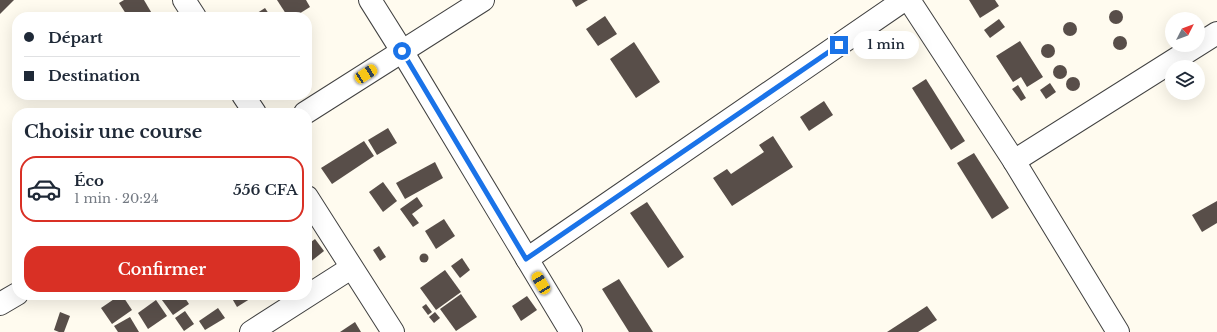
<!DOCTYPE html>
<html lang="fr">
<head>
<meta charset="utf-8">
<style>
  body { margin:0; font-family:"Libre Baskerville",serif; background:#f6f6f7; color:#1f2937; height:100vh; display:flex; flex-direction:column; font-size:15px; white-space:nowrap }
  * { box-sizing:border-box; margin:0 }
  p { font-size:13px; color:#747a83 }
  .icon { flex:none; width:22px; height:22px; fill:none; stroke:currentColor; stroke-width:2; stroke-linecap:round; stroke-linejoin:round }
  .map { position:relative; flex:1; overflow:hidden }
  .panel { position:absolute; left:12px; top:108px; width:300px; height:192px; display:flex; flex-direction:column; background:#fff; border-radius:16px; box-shadow:0 4px 16px #0002 }
  .panel>* { flex:none }
  .hud { position:absolute; left:12px; top:12px; width:300px; height:88px; border-radius:16px; box-shadow:0 4px 16px #0002; display:grid; align-content:center; height:88px; padding:0 12px; background:#fff }
  .needle { width:26px; rotate:48deg }
  .buttons { position:absolute; left:1165px; top:12px; display:grid; gap:8px }
  .buttons a { display:grid; place-items:center; width:40px; height:40px; border-radius:50%; background:#fff; box-shadow:0 4px 16px #0002; font-size:20px }
  .end { position:absolute; width:18px; height:18px; margin:-9px; border:5px solid #1a73e8; background:#fff; box-shadow:0 0 0 2px #fff }
  .from { border-radius:50% }
  .bubble { position:absolute; height:28px; border-radius:14px; background:#fff; box-shadow:0 4px 16px #0002; font-size:13px; font-weight:600; line-height:28px; text-align:center }
  .car { position:absolute; width:12px; height:24px; margin:-12px -6px; border-radius:5px; box-shadow:0 0 3px 1px #0007; background:linear-gradient(#f5c518 24%,#345 0 40%,#f5c518 0 76%,#345 0 86%,#f5c518 0) }
  .hud b { display:flex; align-items:center; gap:14px; height:38px; font-size:15px }
  .hud b+b { border-top:1px solid #e0e1e3 }
  .hud i { width:10px; height:10px; background:#1f2937 }
  ul { padding:0; list-style:none }
  li { display:flex; align-items:center; gap:12px; height:66px; margin:0 8px 6px; padding:0 4px; border:2px solid transparent; border-radius:16px }
  li div { flex:1 }
  li b { display:block; font-size:15px }
  li em { font-style:normal; font-weight:600 }
  li.active { border-color:#d93025 }
  li>.icon { width:36px; height:36px; stroke-width:1.5 }
  h2 { padding:0 12px; font-size:18px; line-height:48px }
  .button { display:flex; gap:8px; margin-top:auto; padding:8px 12px }
  .button a { flex:1; height:46px; border-radius:16px; background:#d93025; color:#fff; font-size:16px; font-weight:600; line-height:46px; text-align:center }
  .map>svg:first-child { display:block }
  .building { fill:#584e49 }
  .lines { fill:none; stroke-linecap:round; stroke-linejoin:round }
  .minor-casing { stroke:#414141; stroke-width:24 }
  .minor { stroke:#fff; stroke-width:22 }
  .route { stroke:#1a73e8; stroke-width:5 }
</style>
</head>
<body>
<div class="map">
<svg width="1217" height="332" viewBox="0 0 1217 332">
  <rect width="100%" height="100%" fill="#fffbef"/>
  <g class="building">
    <path d="M0,0H14L0,14Z"/>
    <path d="M124,0H144L154,17H128L119,3Z"/>
    <path d="M277,0H306L310,7L294,17H288Z"/>
    <path d="M572,0H588L576,7Z"/>
    <path d="M969,0H995L999,6L980,18Z"/>
    <path d="M265,8L271,17H251Z"/>
    <circle cx="1116" cy="17" r="7"/>
    <path d="M605,16L617,34L598,46L586,29Z"/>
    <path d="M999,19L1005,27L990,38L984,30Z"/>
    <circle cx="1070" cy="29" r="7"/>
    <circle cx="1120" cy="43" r="7"/>
    <path d="M1020,41L1043,77L1027,87L1021,77L1013,82L996,56Z"/>
    <path d="M634,42L660,82L636,98L610,59Z"/>
    <circle cx="1048" cy="51" r="7"/>
    <circle cx="1060" cy="72" r="7"/>
    <circle cx="1073" cy="84" r="7"/>
    <path d="M926,79L965,141L951,150L912,88Z"/>
    <path d="M1050,83L1056,92L1046,99L1040,90Z"/>
    <path d="M1018,85L1026,98L1021,101L1012,89Z"/>
    <path d="M824,101L833,115L809,131L800,117Z"/>
    <path d="M388,128L397,143L377,155L368,140Z"/>
    <path d="M17,135V144L13,138Z"/>
    <path d="M773,136L793,167L732,206L713,178L727,169L731,174L764,152L759,145Z"/>
    <path d="M364,141L374,156L332,184L321,168Z"/>
    <path d="M974,153L1009,208L992,219L957,163Z"/>
    <path d="M435,162L443,178L405,199L396,183Z"/>
    <path d="M383,182L397,201L383,212L369,192Z"/>
    <path d="M417,197L423,206L412,214L419,223L413,227L400,209Z"/>
    <path d="M1217,201V223L1202,232L1192,215Z"/>
    <path d="M647,202L684,257L668,268L630,213Z"/>
    <path d="M444,219L455,236L436,249L425,231Z"/>
    <path d="M315,239L324,251L309,263L307,261V245Z"/>
    <path d="M379,246L386,257L380,261L373,250Z"/>
    <circle cx="424" cy="258" r="4.5"/>
    <path d="M462,258L470,270L460,278L451,266Z"/>
    <path d="M445,270L461,292L436,310L420,288Z"/>
    <path d="M619,279L653,332H629L602,289Z"/>
    <path d="M461,294L477,317L456,331L440,309Z"/>
    <path d="M120,295H122L132,310L112,324L101,308Z"/>
    <path d="M160,295H183L189,304L173,315L159,296Z"/>
    <path d="M230,295H252L253,297L237,307Z"/>
    <path d="M527,296L537,310L521,321L512,306Z"/>
    <path d="M156,300L167,316L148,329L138,313Z"/>
    <path d="M426,304L432,312L428,315L422,307Z"/>
    <path d="M927,306L937,320L918,332H887Z"/>
    <path d="M218,308L225,318L205,330L199,321Z"/>
    <path d="M185,311L194,324L184,331L175,318Z"/>
    <path d="M60,312L70,316L64,332H59L54,330Z"/>
    <path d="M435,312L440,318L434,323L429,317Z"/>
    <path d="M130,317L139,332H118L114,326Z"/>
    <path d="M355,322L361,332H340Z"/>
  </g>
  <g class="lines">
    <defs>
      <g id="minor">
        <path d="M184,0L195,17"/>
        <path d="M370,0L402,51L571,332"/>
        <path d="M909,0L1014,161L1118,332"/>
        <path d="M243,95L255,113"/>
        <path d="M305,113L483,0"/>
        <path d="M1014,161L1217,33"/>
        <path d="M307,197L393,332"/>
        <path d="M527,259L904,0"/>
        <path d="M0,304L17,294"/>
        <path d="M251,332L351,268"/>
      </g>
    </defs>
    <use href="#minor" class="minor-casing"/>
    <use href="#minor" class="minor"/>
  </g>
  <g class="lines">
    <path class="route" d="M402,51L526,259L839,45"/>
  </g>
</svg>
<div class="buttons">
<a><svg class="needle" viewBox="-14 -14 28 28"><path d="M0-13l5 13h-10z" fill="#e53935"/><path d="M0 13l5-13h-10z" fill="#747a83"/></svg></a>
<a><svg class="icon" aria-label="layers" viewBox="0 0 24 24"><path d="M12 4l9 5-9 5-9-5zM3 14l9 5 9-5"/></svg></a>
</div>
<i class="end from" style="left:402px;top:51px"></i>
<i class="end" style="left:839px;top:45px"></i>
<div class="bubble" style="left:853px;top:31px;width:66px">1 min</div>
<i class="car" style="left:366px;top:74px;rotate:57deg"></i>
<i class="car" style="left:541px;top:283px;rotate:329deg"></i>
<div class="hud">
<b><i class="from"></i>Départ</b>
<b><i></i>Destination</b>
</div>
<section class="panel">
<h2>Choisir une course</h2>
<ul>
<li class="active"><svg class="icon" aria-label="car" viewBox="0 0 24 24"><path d="M5 17H2v-5l4-1 3-4h7l3 4 3 1v5h-3M9 17h6M6 11h13"/><circle cx="7" cy="17" r="2"/><circle cx="17" cy="17" r="2"/></svg><div><b>Éco</b><p>1 min · 20:24</p></div><em>556 CFA</em></li>
</ul>
<div class="button"><a>Confirmer</a></div>
</section>
</div>
</body>
</html>
